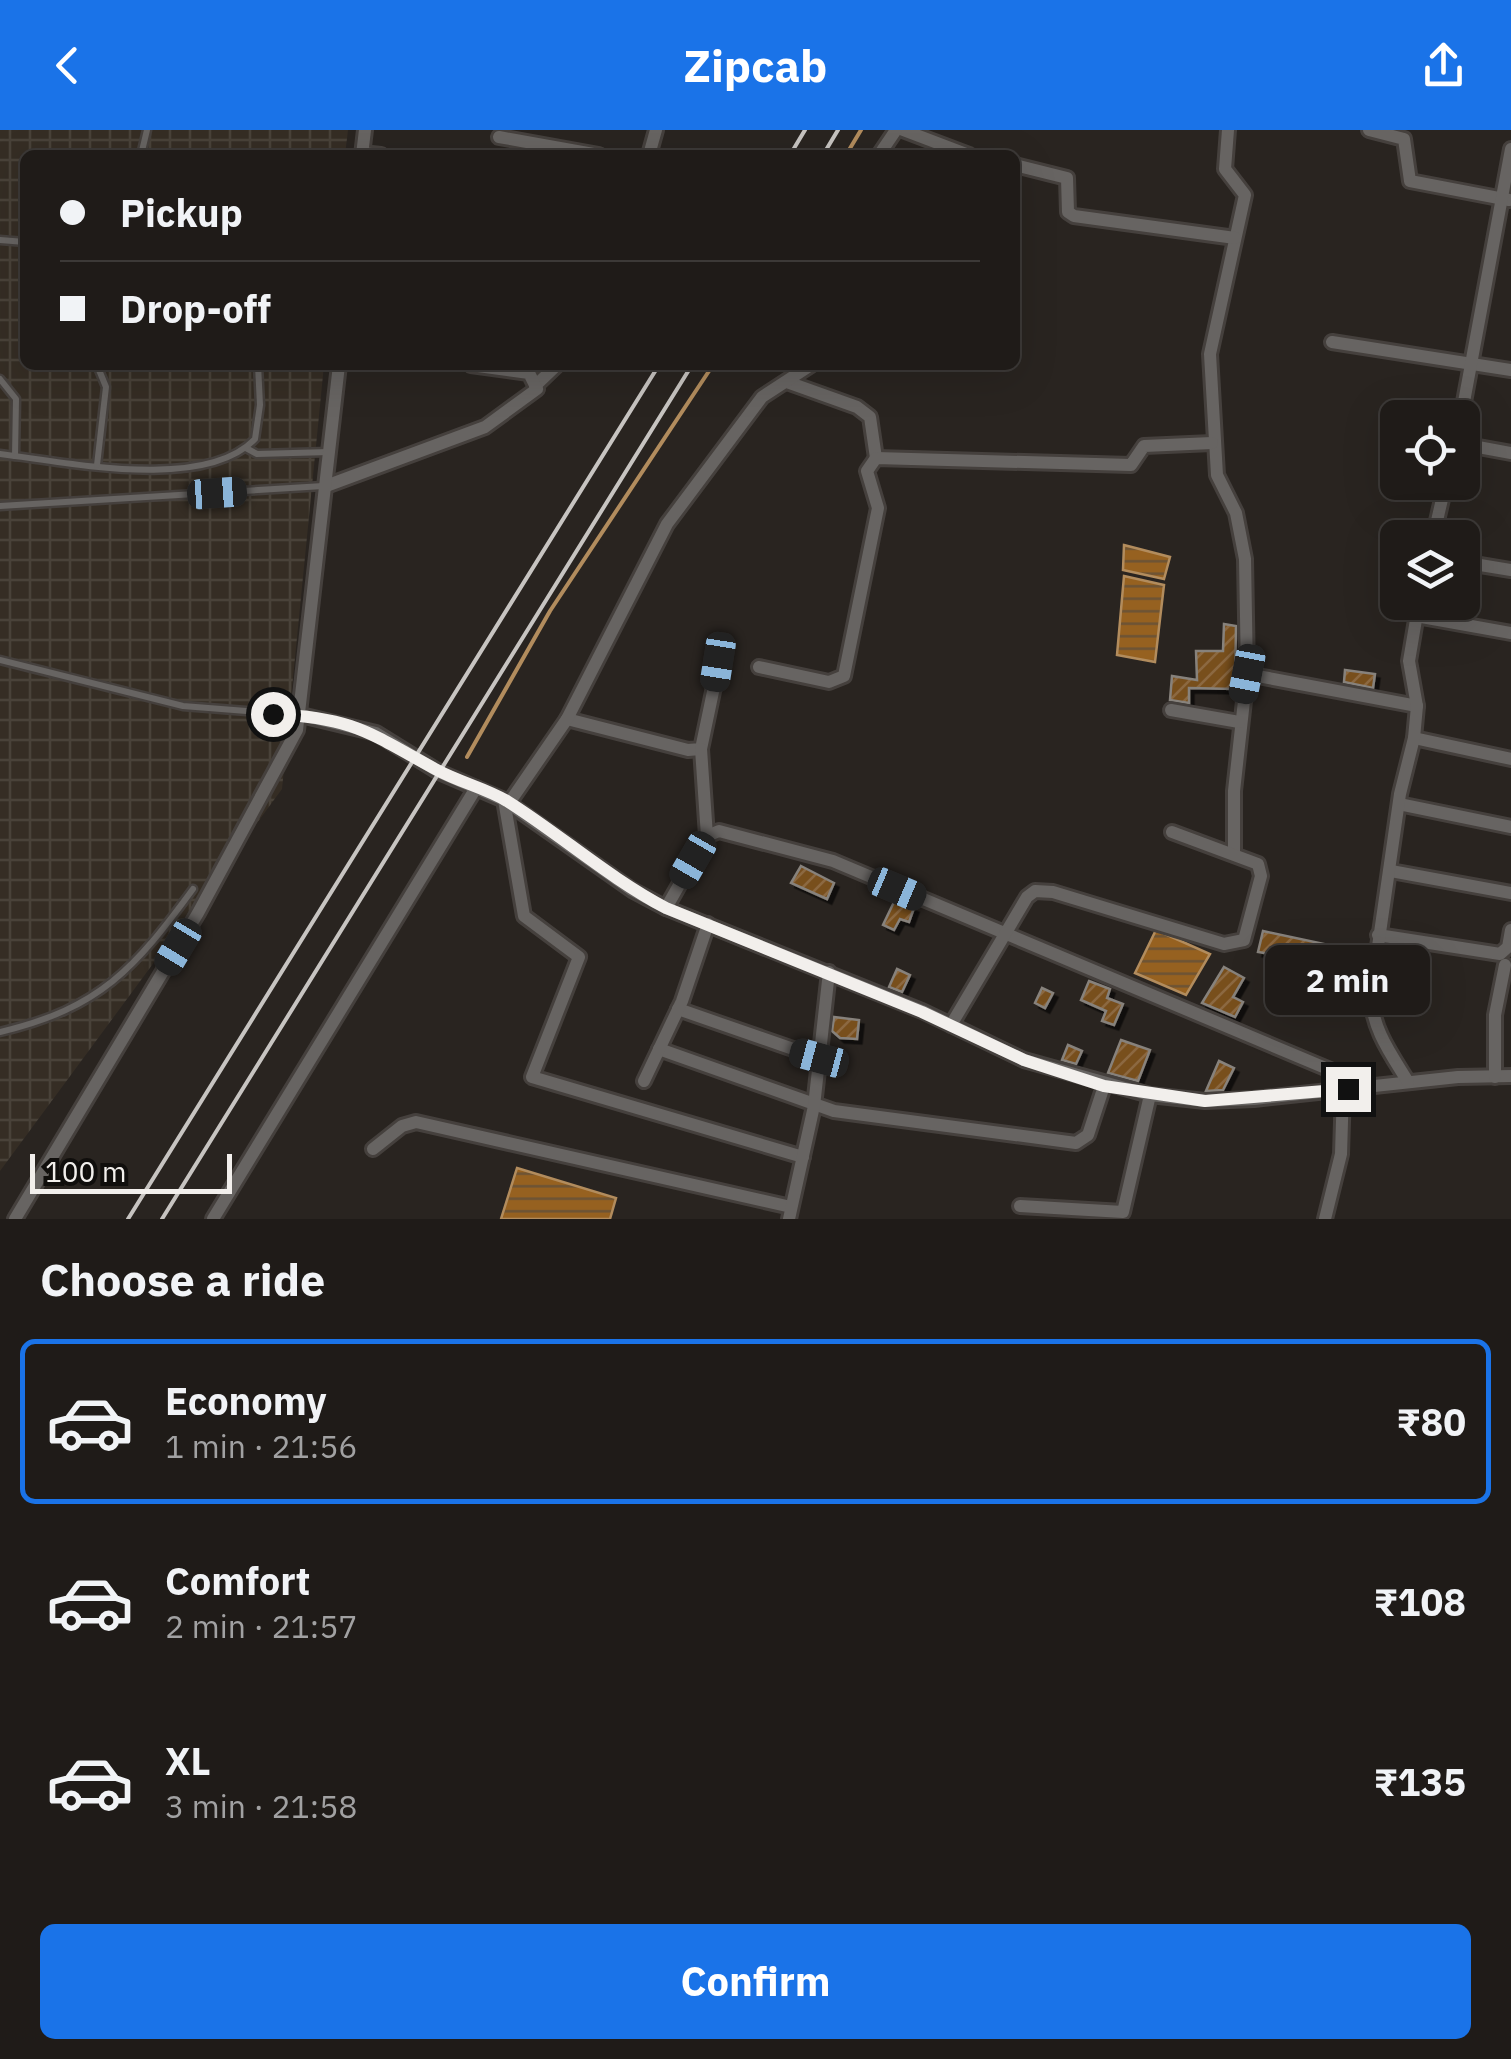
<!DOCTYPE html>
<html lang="en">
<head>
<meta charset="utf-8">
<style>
  body { margin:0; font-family:"IBM Plex Sans",sans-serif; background:#272421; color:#f1f3f6; height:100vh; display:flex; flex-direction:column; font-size:38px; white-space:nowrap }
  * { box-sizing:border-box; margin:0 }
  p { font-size:32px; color:#a1a1a2 }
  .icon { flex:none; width:55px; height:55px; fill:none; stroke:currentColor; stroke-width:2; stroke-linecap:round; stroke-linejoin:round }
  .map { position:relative; height:1089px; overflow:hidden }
  .sheet { display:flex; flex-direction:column; background:#1f1b18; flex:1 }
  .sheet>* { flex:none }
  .banner { position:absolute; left:20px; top:20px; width:1000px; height:220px; border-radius:15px; box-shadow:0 10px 40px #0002,0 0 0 2px #3c3937; display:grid; align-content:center; height:220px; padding:0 40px; background:#1f1b18 }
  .tools { position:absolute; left:1380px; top:270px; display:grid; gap:20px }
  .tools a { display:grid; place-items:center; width:100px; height:100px; border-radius:15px; background:#1f1b18; box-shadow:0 10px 40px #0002,0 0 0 2px #3c3937; font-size:50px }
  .scale { position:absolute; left:30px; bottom:25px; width:202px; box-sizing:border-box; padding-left:10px; border:5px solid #f2efec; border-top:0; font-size:28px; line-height:35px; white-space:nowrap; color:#f2efec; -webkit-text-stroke:8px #100e0c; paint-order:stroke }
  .end { position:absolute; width:45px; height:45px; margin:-22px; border:12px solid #f2efec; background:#111; box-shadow:0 0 0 5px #111 }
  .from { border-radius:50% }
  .bubble { position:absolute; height:70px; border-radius:15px; background:#1f1b18; box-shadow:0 10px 40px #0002,0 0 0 2px #3c3937; font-size:32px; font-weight:700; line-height:70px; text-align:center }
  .car { position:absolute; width:30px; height:60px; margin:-30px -15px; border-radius:12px; box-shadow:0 0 8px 2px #0007; background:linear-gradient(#222 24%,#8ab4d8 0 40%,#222 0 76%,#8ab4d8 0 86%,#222 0) }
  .banner b { display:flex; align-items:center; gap:35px; height:95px; font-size:38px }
  .banner b+b { border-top:2px solid #3c3937 }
  .banner i { width:25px; height:25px; background:#f1f3f6 }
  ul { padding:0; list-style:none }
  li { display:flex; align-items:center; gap:30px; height:165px; margin:0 20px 15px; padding:0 20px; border:5px solid transparent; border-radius:15px }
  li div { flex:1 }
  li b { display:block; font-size:38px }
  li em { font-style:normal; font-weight:700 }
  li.selected { border-color:#1a73e8 }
  li>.icon { width:90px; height:90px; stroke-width:1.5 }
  h2 { padding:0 40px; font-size:45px; line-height:120px }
  .button { display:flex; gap:20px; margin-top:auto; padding:20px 40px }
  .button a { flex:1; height:115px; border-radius:15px; background:#1a73e8; color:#fff; font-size:40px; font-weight:700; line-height:115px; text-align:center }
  header { display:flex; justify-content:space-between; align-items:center; height:130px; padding:0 40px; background:#1a73e8; color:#fff; font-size:45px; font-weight:700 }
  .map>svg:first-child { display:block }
  .industrial { fill:url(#industrial-grid) }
  .water { fill:url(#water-rules); stroke:#b28c5d; stroke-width:2.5 }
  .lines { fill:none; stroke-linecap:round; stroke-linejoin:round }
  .stream { stroke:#b28c5d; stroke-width:4 }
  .building { fill:url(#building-hatch); stroke:#87827c; stroke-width:2.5; filter:url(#shadow) }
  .service-casing { stroke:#45403d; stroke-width:11 }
  .minor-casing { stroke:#45403d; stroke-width:18 }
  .service { stroke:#676462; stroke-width:6 }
  .minor { stroke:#676462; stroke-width:12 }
  .rail { stroke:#c7c4c1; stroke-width:4 }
  .route { stroke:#f2efec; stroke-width:12 }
</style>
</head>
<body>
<header><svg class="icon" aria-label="back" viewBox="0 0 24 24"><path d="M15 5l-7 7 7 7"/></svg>Zipcab<svg class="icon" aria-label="share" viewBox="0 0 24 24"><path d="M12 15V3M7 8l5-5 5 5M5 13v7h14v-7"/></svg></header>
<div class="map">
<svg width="1511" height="1089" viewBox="0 0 1511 1089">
  <defs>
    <pattern id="industrial-grid" width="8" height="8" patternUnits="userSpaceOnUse" patternTransform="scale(2.5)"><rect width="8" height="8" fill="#352d24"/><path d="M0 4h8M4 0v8" fill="none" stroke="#494239"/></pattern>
    <pattern id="water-rules" width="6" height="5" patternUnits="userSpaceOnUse" patternTransform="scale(2.5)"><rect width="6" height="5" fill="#966120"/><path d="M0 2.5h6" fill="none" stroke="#6c5335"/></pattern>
    <pattern id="building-hatch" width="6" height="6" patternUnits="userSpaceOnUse" patternTransform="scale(2.5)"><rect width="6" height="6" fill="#784f1f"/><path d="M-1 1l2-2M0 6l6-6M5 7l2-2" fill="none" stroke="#8c6940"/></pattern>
    <filter id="shadow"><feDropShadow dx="4.5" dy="4.5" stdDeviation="0" flood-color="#0009"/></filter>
  </defs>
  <rect width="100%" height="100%" fill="#292420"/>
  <path class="industrial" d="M0,0H348L345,25H25V235H324L282,659L0,1041Z"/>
  <g class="water">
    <path d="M1124,415L1170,427L1164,449L1123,440Z"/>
    <path d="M1124,446L1164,455L1155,532L1117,525Z"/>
    <path d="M1156,800L1210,824L1186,865L1135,843Z"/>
    <path d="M517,1038L616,1068L610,1089H501Z"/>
  </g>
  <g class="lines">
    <g class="stream">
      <path d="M846,25L861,0"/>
      <path d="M467,627L550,481L713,235"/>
    </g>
  </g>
  <g class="building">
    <path d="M1224,494L1236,496L1235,559L1189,558V573L1170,570L1172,546L1197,550L1196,521H1223Z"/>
    <path d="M1345,540L1375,544L1373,558L1344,552Z"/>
    <path d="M801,736L834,753L827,769L791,753Z"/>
    <path d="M894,772L914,778L909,792L900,789L894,800L883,795Z"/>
    <path d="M1263,801L1352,820L1350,837L1258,822Z"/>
    <path d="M1224,837L1244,848L1233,867L1243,872L1235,887L1202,873Z"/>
    <path d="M897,839L910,845L902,862L889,857Z"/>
    <path d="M1089,851L1110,859L1107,868L1123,874L1114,895L1102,891L1106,881L1081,870Z"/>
    <path d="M1042,858L1053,863L1045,878L1035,873Z"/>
    <path d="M834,887L859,890L857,909L840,908L832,901Z"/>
    <path d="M1121,910L1150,920L1138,951L1108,943Z"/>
    <path d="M1068,915L1082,921L1076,934L1062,930Z"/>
    <path d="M1219,931L1234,938L1223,960L1206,961Z"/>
  </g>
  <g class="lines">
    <defs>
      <g id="service">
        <path d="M141,25L147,0"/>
        <path d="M0,110L25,112"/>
        <path d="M0,249L16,269L15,326"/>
        <path d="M246,318L257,324L329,322"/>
        <path d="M0,324C66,332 204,362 255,309L260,275L258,235"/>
        <path d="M97,335L106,257L97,235"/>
        <path d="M0,376L323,356"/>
        <path d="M0,530L183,576L298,585"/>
        <path d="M0,902C101,878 135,838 193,759"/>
      </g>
      <g id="minor">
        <path d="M903,0L969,25"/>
        <path d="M1228,0L1225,39L1245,65L1210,224L1217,345L1236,383L1245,429L1247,544L1234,661V721"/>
        <path d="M1369,0L1404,9L1410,51L1509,70"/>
        <path d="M499,7L599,25"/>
        <path d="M362,23L381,25"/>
        <path d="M362,25L365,0"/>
        <path d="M649,25L656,0"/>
        <path d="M879,25L896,0"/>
        <path d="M1015,35L1067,48L1068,82L1074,86L1235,108"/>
        <path d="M1332,212L1511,240"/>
        <path d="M787,252L857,277L870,287L876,328"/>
        <path d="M535,256L557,235"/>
        <path d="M1461,288L1511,19"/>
        <path d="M1462,314L1511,323"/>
        <path d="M326,356L485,297L537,259L529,243L471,235"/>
        <path d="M1433,408L1446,352"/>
        <path d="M1462,432L1511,440"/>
        <path d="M1416,486L1511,503"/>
        <path d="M759,537L829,552L844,546L878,378L867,341L876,328L1131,335L1144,316L1212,313"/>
        <path d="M1247,544L1417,576"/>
        <path d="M1171,580L1239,592"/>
        <path d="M301,585L376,603L439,642L504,670L632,760L666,778L922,881L1024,930L1150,965L1205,971L1254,969L1458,947L1511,946"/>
        <path d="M567,589L688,620L701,619L719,533"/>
        <path d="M1414,608L1511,629"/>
        <path d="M701,619L707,706"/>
        <path d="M504,670L524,786L579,827L532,947L803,1027"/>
        <path d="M509,673L567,589L667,394L762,267L811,235"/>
        <path d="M1399,674L1511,697"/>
        <path d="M1391,741L1511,763"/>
        <path d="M666,778L707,706L719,701L833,731L1366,955"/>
        <path d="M1378,805L1500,824L1508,817L1511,800"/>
        <path d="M678,879L819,928"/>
        <path d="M951,895L1027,767L1035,761L1053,762L1224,814L1244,810L1261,746L1258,734L1172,702"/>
        <path d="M659,919L834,981L1076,1013L1088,1005L1104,956"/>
        <path d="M1495,947V885L1505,835"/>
        <path d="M644,951L682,871L708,794"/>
        <path d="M1408,952C1391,924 1372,899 1371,865L1400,664L1414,608L1417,576L1409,531L1419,472"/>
        <path d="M373,1019L402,996L416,992L791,1077"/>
        <path d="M1020,1076L1123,1082L1150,965"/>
        <path d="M15,1089L198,783L297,600L339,235"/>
        <path d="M213,1089L476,658"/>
        <path d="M789,1089L814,976L829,842"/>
        <path d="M1325,1089L1341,1024L1343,959"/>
      </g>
    </defs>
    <use href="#service" class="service-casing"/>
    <use href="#minor" class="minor-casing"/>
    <use href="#service" class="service"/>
    <use href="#minor" class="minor"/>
    <g class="rail">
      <path d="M790,25L805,0"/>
      <path d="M823,25L838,0"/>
      <path d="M128,1089L659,235"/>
      <path d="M162,1089L692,235"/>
    </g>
  </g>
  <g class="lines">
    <path class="route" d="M273,584C355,588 369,603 437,640C459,652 485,658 507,671C561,705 609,748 666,778L922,882L1024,930L1104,956L1205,971L1348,959"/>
  </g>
</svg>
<div class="tools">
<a><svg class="icon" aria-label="locate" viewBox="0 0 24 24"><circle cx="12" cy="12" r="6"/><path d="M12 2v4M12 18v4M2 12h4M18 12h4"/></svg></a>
<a><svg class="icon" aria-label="layers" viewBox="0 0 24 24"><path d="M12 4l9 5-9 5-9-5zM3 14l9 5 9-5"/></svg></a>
</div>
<div class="scale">100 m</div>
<i class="end from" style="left:273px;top:584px"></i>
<i class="end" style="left:1348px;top:959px"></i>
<div class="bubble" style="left:1265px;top:815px;width:165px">2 min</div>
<i class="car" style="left:217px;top:363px;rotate:86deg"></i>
<i class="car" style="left:718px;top:532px;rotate:189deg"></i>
<i class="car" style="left:1247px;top:544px;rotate:191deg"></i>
<i class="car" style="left:693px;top:730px;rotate:210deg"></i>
<i class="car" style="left:897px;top:759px;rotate:113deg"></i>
<i class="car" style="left:178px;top:817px;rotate:211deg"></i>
<i class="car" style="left:819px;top:928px;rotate:285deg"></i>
<div class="banner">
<b><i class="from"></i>Pickup</b>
<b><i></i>Drop-off</b>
</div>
</div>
<section class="sheet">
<h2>Choose a ride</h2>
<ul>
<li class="selected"><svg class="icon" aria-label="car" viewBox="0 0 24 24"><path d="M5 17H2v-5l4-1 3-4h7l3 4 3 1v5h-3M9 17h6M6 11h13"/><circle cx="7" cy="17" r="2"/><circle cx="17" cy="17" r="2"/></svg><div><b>Economy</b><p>1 min · 21:56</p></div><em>₹80</em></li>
<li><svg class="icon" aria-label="car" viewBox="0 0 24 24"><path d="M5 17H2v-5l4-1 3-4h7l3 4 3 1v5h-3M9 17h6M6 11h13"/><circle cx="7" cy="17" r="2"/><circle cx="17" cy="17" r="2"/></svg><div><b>Comfort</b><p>2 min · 21:57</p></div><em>₹108</em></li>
<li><svg class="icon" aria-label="car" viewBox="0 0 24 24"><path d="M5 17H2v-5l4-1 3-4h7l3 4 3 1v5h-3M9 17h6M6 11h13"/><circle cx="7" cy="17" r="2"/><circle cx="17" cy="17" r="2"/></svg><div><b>XL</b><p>3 min · 21:58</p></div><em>₹135</em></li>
</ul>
<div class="button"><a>Confirm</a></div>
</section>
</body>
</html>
